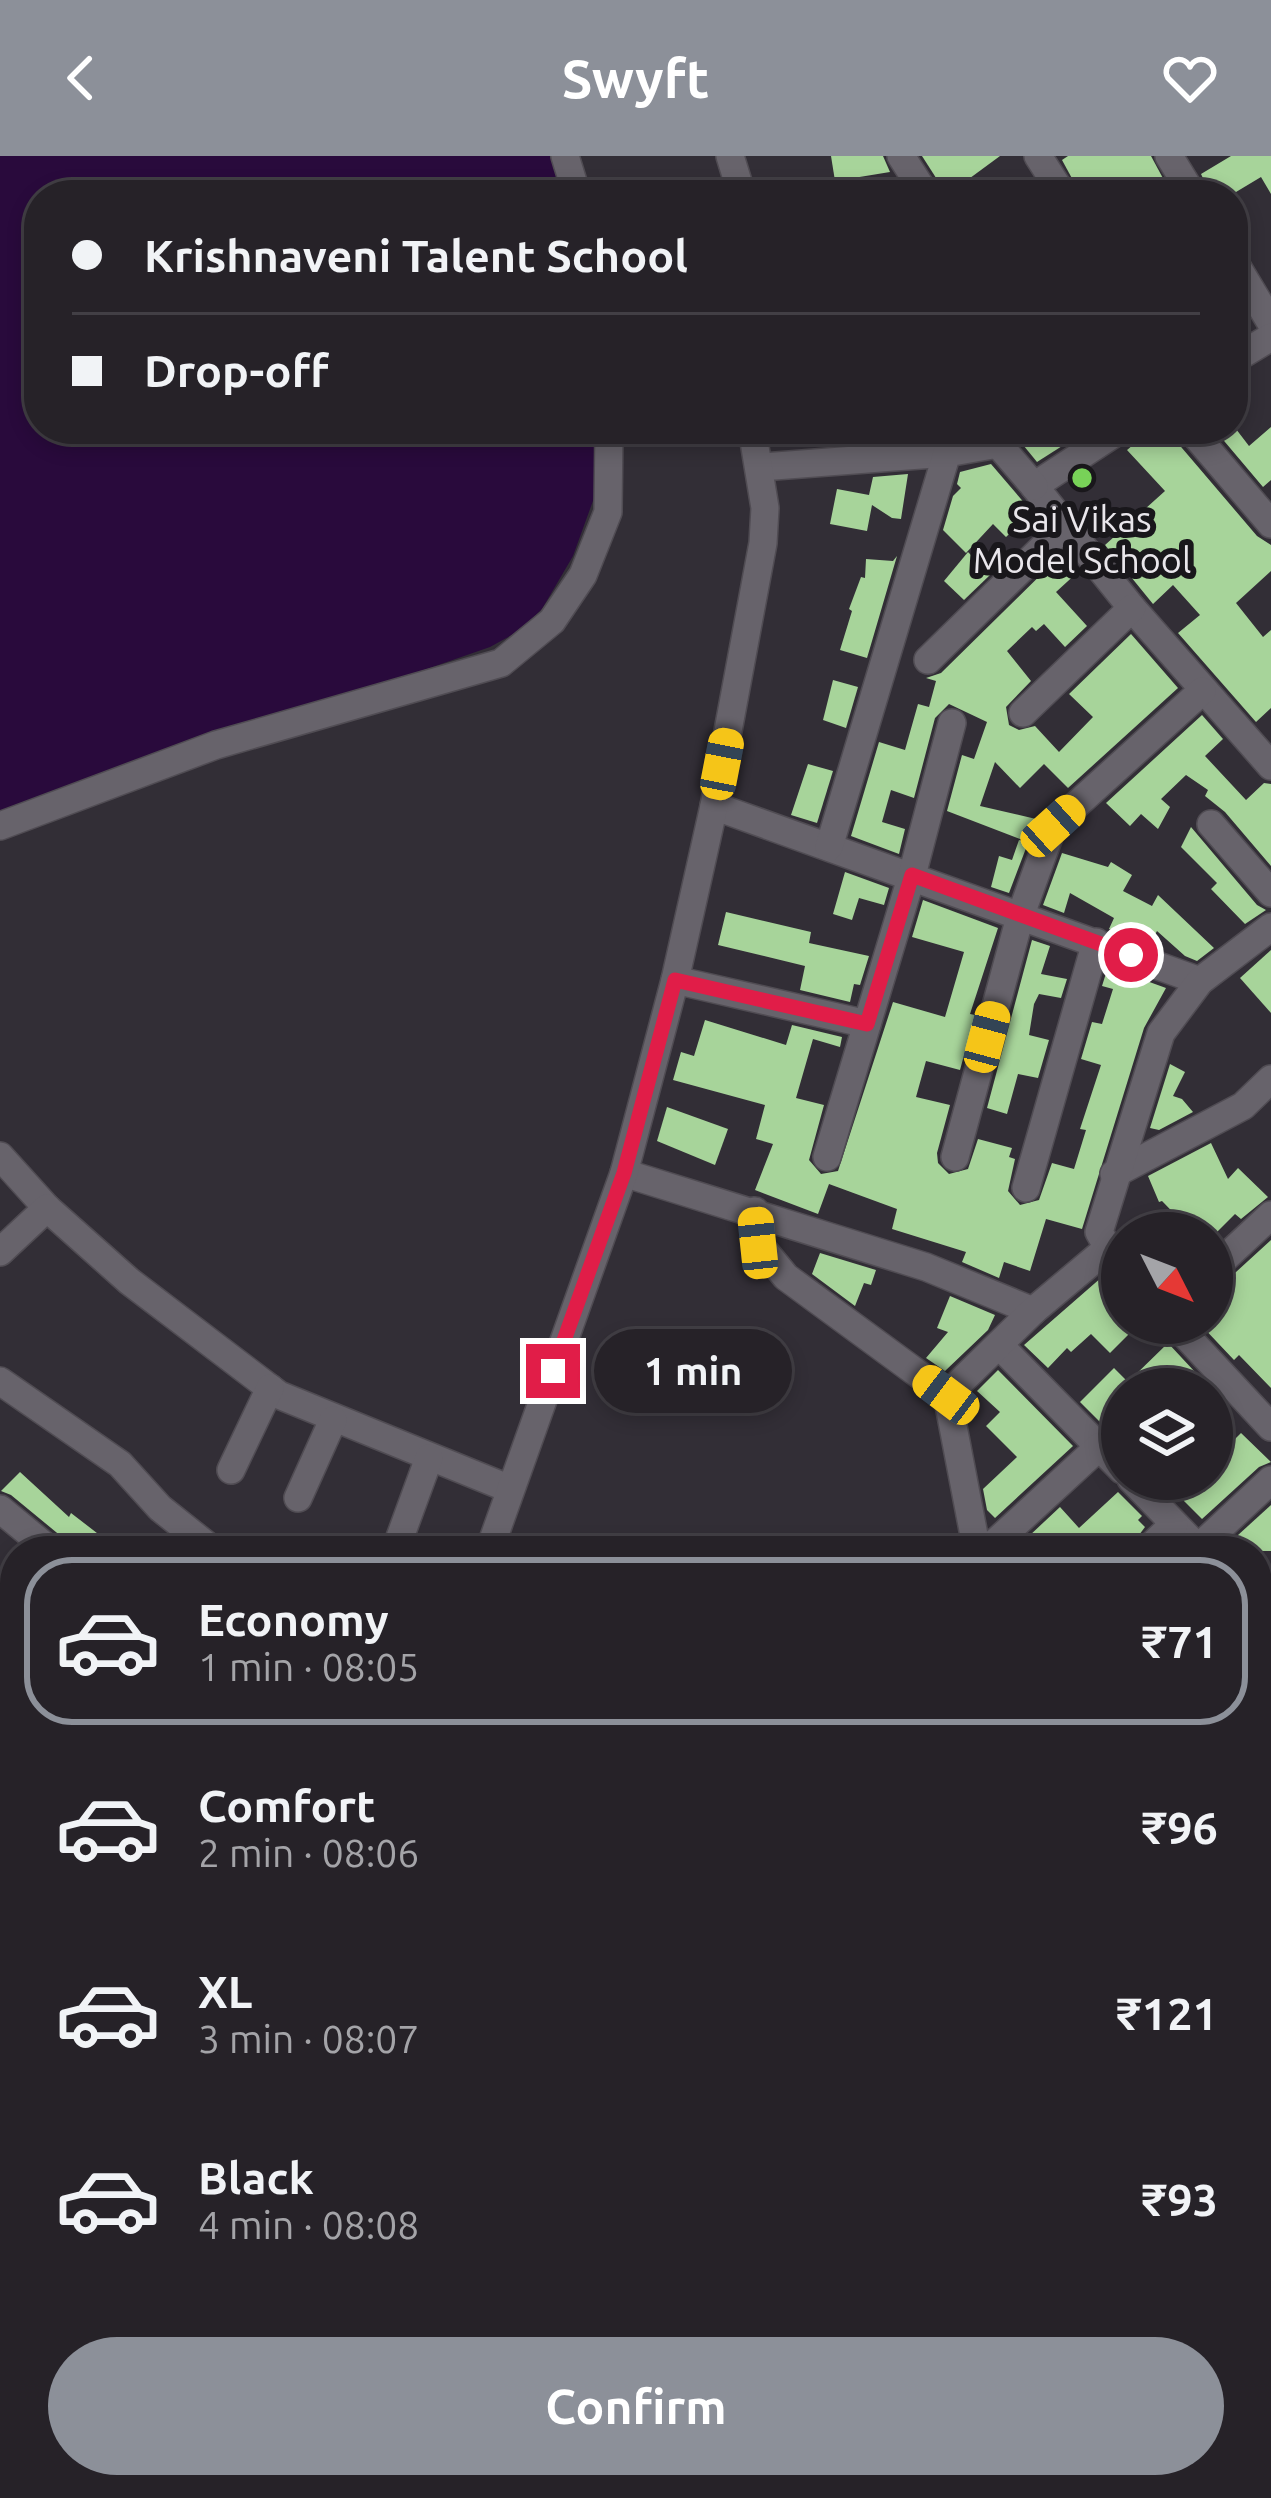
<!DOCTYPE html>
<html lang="en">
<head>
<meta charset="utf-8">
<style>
  body { margin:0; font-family:Ubuntu,sans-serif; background:#322f34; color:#f1f3f6; height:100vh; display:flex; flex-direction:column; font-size:45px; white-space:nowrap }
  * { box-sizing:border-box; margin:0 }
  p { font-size:39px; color:#a4a4a8 }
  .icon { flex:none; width:66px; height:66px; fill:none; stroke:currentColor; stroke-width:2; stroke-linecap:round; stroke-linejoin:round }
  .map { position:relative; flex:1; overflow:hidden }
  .details { position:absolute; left:0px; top:1380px; width:1272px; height:963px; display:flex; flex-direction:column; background:#262228; border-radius:48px 48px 0 0; box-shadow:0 6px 18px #0003,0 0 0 3px #423f45 }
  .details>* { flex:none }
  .banner { position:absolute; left:24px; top:24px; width:1224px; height:264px; border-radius:48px; box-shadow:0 6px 18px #0003,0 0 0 3px #423f45; display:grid; align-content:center; height:264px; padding:0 48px; background:#262228 }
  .needle { width:78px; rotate:132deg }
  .buttons { position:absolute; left:1101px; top:1056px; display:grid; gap:24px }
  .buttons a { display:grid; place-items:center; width:132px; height:132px; border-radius:50%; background:#262228; box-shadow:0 6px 18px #0003,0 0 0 3px #423f45; font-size:60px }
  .end { position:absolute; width:54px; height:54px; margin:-27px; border:15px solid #e11d48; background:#fff; box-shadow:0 0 0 6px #fff }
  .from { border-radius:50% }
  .bubble { position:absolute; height:84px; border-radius:42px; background:#262228; box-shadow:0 6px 18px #0003,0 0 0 3px #423f45; font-size:39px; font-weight:700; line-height:84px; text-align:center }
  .car { position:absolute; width:36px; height:72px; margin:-36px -18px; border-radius:15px; box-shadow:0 0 9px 3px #0007; background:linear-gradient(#f5c518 24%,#345 0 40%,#f5c518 0 76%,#345 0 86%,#f5c518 0) }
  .banner b { display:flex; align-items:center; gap:42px; height:114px; font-size:45px }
  .banner b+b { border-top:3px solid #423f45 }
  .banner i { width:30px; height:30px; background:#f1f3f6 }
  ul { padding:21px 0 0; list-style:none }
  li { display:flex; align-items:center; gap:36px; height:168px; margin:0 24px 18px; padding:0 24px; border:6px solid transparent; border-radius:48px }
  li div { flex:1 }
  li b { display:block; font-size:45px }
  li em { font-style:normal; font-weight:700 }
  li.selected { border-color:#8c9099 }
  li>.icon { width:108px; height:108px; stroke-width:1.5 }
  .action { display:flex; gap:24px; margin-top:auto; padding:24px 48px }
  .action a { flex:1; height:138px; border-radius:72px; background:#8c9099; color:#fff; font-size:48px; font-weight:700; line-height:138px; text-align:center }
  header { display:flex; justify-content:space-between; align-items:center; height:156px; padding:0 48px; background:#8c9099; color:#fff; font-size:54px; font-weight:700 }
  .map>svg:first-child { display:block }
  .water { fill:#290a3c }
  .building { fill:#a7d49a }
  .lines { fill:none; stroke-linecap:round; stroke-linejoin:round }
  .minor-casing { stroke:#504c53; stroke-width:30 }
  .minor { stroke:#67636b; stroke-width:27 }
  .route { stroke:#e11d48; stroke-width:15 }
  .poi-dot { fill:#78d258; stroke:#19171b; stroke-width:4.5 }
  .labels { text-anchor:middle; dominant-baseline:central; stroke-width:12; stroke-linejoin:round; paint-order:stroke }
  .poi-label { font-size:36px; fill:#e9e6eb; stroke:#19171b }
</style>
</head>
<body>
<header><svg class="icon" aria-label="back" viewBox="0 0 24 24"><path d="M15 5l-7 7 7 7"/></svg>Swyft<svg class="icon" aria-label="heart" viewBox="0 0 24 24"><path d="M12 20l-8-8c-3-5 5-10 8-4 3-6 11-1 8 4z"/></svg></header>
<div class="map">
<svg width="1271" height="2342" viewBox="0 0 1271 2342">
  <rect width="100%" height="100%" fill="#322e36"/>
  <path class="water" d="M0,0H550L562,39H39V273H596L594,342L573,400L542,453L519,475L490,491L0,661Z"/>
  <g class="building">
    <path d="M831,0H883L890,16L835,25Z"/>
    <path d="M922,0H1000L947,39Z"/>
    <path d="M1068,0H1151L1172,39H1081L1062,4Z"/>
    <path d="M1231,0H1271V38L1261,21L1231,39H1211L1201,18Z"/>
    <path d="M1271,271V324L1263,331L1214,273H1236L1249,290Z"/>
    <path d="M1010,273H1061L1070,285L1037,306Z"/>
    <path d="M1152,273H1172L1176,285L1257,380L1271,389V415L1236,447L1263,481L1271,474V552L1256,566L1178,477L1200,459L1173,429L1153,448L1105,389L1165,335L1127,294Z"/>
    <path d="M991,308L1032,356L1006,381L993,368L966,397L943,374L953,340L961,332L957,328L960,316Z"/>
    <path d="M908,318L901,363L892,362L872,349L867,375L830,368L837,333L869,339L873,321Z"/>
    <path d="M968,396L990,419L964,444L944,425Z"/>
    <path d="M1064,396L1079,415L1056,436L1087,470L1065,491L1044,468L1036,475L1032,471L1007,495L1031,525L1006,551L1009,569L1019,574L1035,570L1059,596L1093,561L1069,538L1131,478L1178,532L1068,632L1044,608L1020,632L995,606L980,650L1036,663L1028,686L947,655L962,599L974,603L987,566L949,548L935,562L914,642L891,634L882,666L905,673L899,698L851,680L879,586L905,594L918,548L929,551L936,525L926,522L941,517Z"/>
    <path d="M897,400L867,502L840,494L852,455L849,453L861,421L865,422L866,403L893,405Z"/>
    <path d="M833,524L858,531L846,572L823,564Z"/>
    <path d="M1202,559L1223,583L1205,600L1246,644L1264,627L1271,628V710L1225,656L1205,640L1208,634L1186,619L1161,643L1170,651L1158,673L1141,658L1130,670L1106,647Z"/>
    <path d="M808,608L833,615L817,667L791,659Z"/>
    <path d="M1191,671L1257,749L1266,754L1245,768L1211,733L1217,727L1181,691Z"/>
    <path d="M1019,684L1028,687L1009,737L991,731L999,700L1012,704Z"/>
    <path d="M1062,697L1108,711L1111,706L1132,719L1123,735L1152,750L1158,739L1214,792L1197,805L1185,800L1157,775L1150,788L1109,773L1114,762L1070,737L1064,757L1043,749Z"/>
    <path d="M845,716L889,732L884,749L859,742L852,764L833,758Z"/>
    <path d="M923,744L998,772L970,858L975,859L960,914L926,905L916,941L950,949L937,997L938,1007L949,1018L968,1013L978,983L1012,992L1009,1001L1015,1003L1008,1035L1020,1049L1039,1044L1052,1007L1074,1013L1086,974L1080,973L1101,909L1081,903L1092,866L1102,868L1113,833L1102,830L1108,811L1166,832L1144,872L1082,1073L1046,1063L1030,1115L1004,1106L999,1122L962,1106L966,1096L892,1073L897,1053L829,1028L818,1058L755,1034L773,988L756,983L765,949L673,924L681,896L694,900L705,864L786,889L792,869L842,881L840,891L813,883L796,942L824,949L809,1004L821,1018L838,1015L893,846L945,861L964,796L912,781Z"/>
    <path d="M726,756L811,776L809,787L869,800L860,829L854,828L850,846L800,834L805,810L718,789Z"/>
    <path d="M1032,784L1050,790L1041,818L1067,823L1061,842L1039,838L1034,848L1029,879L1049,884L1038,922L1018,918L1007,958L987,952Z"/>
    <path d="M1271,794V857L1240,822Z"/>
    <path d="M1170,908L1185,916L1173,940L1182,943L1193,956L1159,974L1150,972Z"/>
    <path d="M667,951L728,973L715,1009L657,985Z"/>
    <path d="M1211,987L1228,1023L1238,1012L1268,1041L1241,1063L1235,1058L1216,1077H1193L1162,1045L1159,1046L1148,1020Z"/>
    <path d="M1271,1084V1232L1239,1199L1234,1204L1199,1167H1212V1132L1224,1127Z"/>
    <path d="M820,1097L876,1114L871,1129L864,1127L855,1150L812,1118Z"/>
    <path d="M1110,1114L1122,1126V1167H1140L1110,1197L1091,1178L1071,1196L1067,1192L1048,1212L1024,1189Z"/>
    <path d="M950,1140L995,1159L988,1174L945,1215L926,1202L948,1176L937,1172Z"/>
    <path d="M1168,1187L1208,1230L1205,1233H1122V1288L1080,1246L1114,1212L1128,1226Z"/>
    <path d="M998,1214L1073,1290L995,1362L987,1354L983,1333L1017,1301L986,1270L1000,1256L977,1235Z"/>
    <path d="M1241,1277L1271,1306L1259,1311L1202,1363L1176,1337L1181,1332L1172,1323H1212V1306Z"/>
    <path d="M20,1316L69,1361L71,1357L106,1384L98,1395H69L62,1381L11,1339L1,1335Z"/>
    <path d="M1118,1336L1142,1360L1138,1364L1145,1371L1127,1395H1013L1060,1351L1079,1372Z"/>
    <path d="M1271,1349V1395H1232L1226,1390Z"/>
  </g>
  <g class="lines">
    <defs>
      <g id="minor">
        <path d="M565,0L577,39"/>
        <path d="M730,0L742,39"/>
        <path d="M901,0L926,39"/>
        <path d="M1038,0L1063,39"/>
        <path d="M1169,0L1193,39"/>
        <path d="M1233,104L1271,167"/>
        <path d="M1233,204L1271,181"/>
        <path d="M1121,273L1034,330L1132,452L1271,610"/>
        <path d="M1190,273L1271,368"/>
        <path d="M761,311L947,297"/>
        <path d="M928,504L1066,369"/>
        <path d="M1023,557L1132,452"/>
        <path d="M714,650L1200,825"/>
        <path d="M1211,668L1271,737"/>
        <path d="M0,670L216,589L501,507L552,465L583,419L608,356L609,273"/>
        <path d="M829,691L947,297L998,288L1034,330"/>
        <path d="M675,824L867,868"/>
        <path d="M0,1000L47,1052"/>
        <path d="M827,1001L912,719L952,567"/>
        <path d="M955,1001L1020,761L1053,670L1202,535"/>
        <path d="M624,1017L926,1111L1033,1155"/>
        <path d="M1114,1018L1243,950L1271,923"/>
        <path d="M1026,1032L1096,786"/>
        <path d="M755,1055L758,1087L786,1121L947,1239"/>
        <path d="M0,1096L47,1052L129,1125L279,1239L510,1333"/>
        <path d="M1212,1114L1271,1059"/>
        <path d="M1174,1167L1271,1271"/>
        <path d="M1000,1190L1122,1314"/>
        <path d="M0,1225L120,1308L160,1352L214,1395"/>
        <path d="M231,1314L270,1232"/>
        <path d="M1131,1323L1201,1395"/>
        <path d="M298,1342L333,1264"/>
        <path d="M0,1353L51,1395"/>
        <path d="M1198,1392L1271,1324"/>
        <path d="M395,1395L429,1302"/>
        <path d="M489,1395L624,1017L675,824L714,650L763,387L765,352L752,273"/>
        <path d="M977,1395L947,1239L1033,1155L1108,1092L1099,1076L1161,877L1200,825L1271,771"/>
        <path d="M986,1395L1100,1290"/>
        <path d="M1146,1395L1174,1368"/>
        <path d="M1257,1448L1271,1461"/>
        <path d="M0,1453L15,1465"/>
        <path d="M0,1577L15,1588"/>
        <path d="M1257,1664L1271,1679"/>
        <path d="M0,1697L15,1709"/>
        <path d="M1257,1837L1271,1825"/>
        <path d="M0,1911L15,1922"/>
        <path d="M1257,1946L1271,1935"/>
        <path d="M1257,1962L1271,1999"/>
        <path d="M0,2061L15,2073"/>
        <path d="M0,2190L15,2192"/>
        <path d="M1257,2235L1271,2247"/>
        <path d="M325,2328L335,2342"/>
        <path d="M604,2328L611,2342"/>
        <path d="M720,2328L727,2342"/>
        <path d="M821,2328L829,2342"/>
        <path d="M1037,2328L1045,2342"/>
        <path d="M1175,2328L1189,2342"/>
        <path d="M45,2342L54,2328"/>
        <path d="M247,2342L264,2328"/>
        <path d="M428,2342L446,2328"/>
        <path d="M1097,2342L1112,2328"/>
      </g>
    </defs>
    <use href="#minor" class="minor-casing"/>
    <use href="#minor" class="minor"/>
  </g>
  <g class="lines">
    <path class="route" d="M553,1215L624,1017L675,824L867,868L912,719L1131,799"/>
  </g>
  <circle class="poi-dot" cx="1082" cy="322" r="12"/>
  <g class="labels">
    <g class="poi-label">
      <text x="1082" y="362">Sai Vikas<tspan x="1082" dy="41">Model School</tspan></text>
    </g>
  </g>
</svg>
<div class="buttons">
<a><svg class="needle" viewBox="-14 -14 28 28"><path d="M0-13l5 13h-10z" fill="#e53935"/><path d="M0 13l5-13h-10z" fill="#a4a4a8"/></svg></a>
<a><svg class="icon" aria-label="layers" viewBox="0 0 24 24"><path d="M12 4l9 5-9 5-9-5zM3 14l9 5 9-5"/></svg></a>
</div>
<i class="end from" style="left:1131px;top:799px"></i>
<i class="end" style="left:553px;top:1215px"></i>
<div class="bubble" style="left:594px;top:1173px;width:198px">1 min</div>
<i class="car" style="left:722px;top:608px;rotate:11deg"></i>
<i class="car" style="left:1053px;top:670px;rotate:48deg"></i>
<i class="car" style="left:987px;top:881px;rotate:15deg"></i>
<i class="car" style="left:758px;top:1087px;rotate:354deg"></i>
<i class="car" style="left:946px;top:1239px;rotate:307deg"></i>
<div class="banner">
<b><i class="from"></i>Krishnaveni Talent School</b>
<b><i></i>Drop-off</b>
</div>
<section class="details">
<ul>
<li class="selected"><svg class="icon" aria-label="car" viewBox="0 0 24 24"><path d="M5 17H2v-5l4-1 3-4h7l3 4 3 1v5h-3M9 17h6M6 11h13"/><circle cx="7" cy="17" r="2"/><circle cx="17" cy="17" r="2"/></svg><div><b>Economy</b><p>1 min · 08:05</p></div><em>₹71</em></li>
<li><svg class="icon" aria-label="car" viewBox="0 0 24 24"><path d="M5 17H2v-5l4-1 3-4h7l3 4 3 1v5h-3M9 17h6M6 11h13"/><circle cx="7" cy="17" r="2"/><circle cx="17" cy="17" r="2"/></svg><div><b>Comfort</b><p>2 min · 08:06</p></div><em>₹96</em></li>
<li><svg class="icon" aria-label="car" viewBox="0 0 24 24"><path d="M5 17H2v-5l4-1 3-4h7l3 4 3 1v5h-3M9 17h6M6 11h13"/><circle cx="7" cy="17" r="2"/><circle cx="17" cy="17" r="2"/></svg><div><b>XL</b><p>3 min · 08:07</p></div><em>₹121</em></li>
<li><svg class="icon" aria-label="car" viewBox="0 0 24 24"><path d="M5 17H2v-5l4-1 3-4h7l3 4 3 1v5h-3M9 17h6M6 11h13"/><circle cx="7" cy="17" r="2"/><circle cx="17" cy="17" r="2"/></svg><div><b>Black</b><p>4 min · 08:08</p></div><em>₹93</em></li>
</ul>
<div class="action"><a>Confirm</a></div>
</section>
</div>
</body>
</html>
